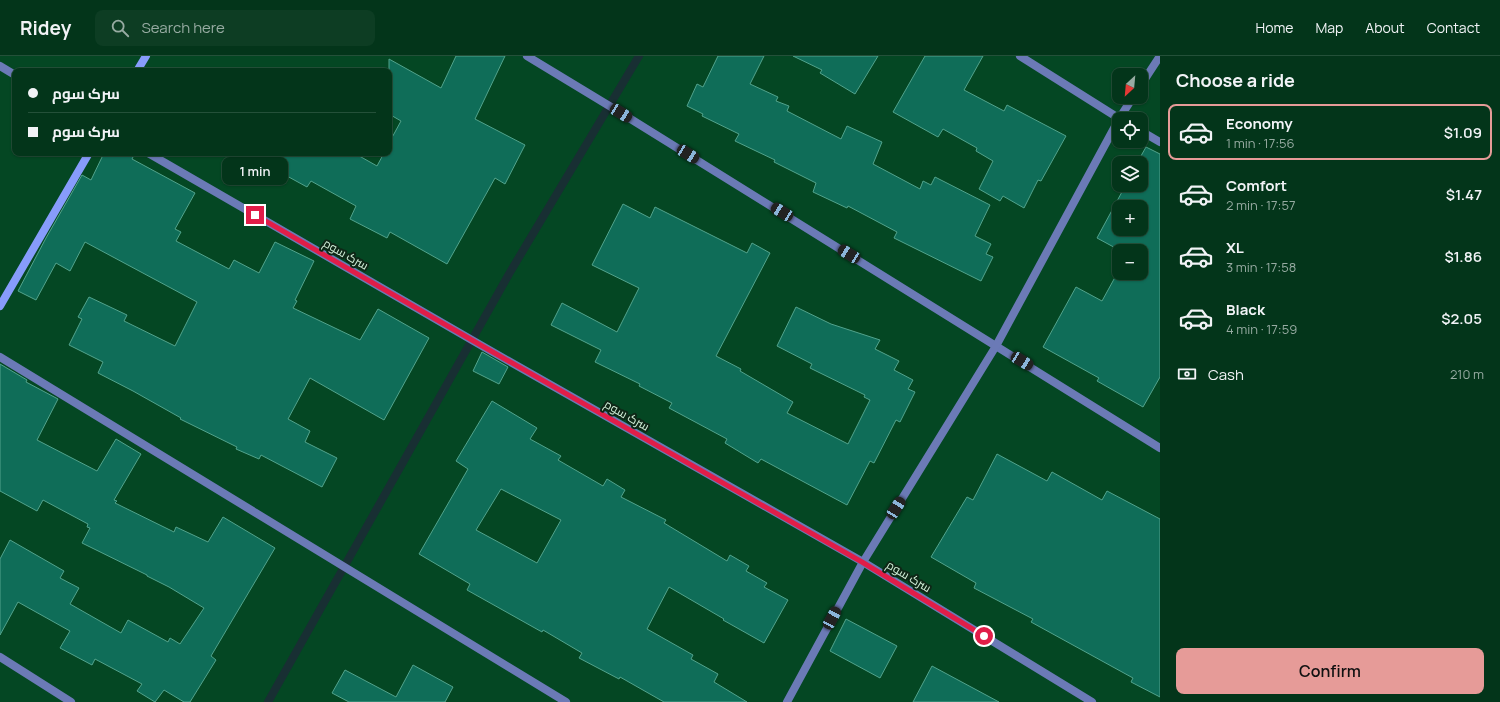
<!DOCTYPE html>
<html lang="en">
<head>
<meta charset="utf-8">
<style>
  body { margin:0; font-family:Manrope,Cairo,sans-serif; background:#0d3d23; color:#f1f3f6; height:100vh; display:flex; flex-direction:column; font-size:15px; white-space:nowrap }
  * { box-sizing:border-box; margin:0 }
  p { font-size:13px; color:#97aba2 }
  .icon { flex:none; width:22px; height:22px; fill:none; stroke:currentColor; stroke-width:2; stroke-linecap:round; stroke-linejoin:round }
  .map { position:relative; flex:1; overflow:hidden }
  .sheet { display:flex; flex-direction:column; background:#03351a; width:340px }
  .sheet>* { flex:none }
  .hud { position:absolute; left:12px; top:12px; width:380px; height:88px; border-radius:8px; box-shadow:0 1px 3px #0004,0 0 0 1px #245039; display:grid; align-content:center; height:88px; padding:0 16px; background:#03351a }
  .needle { width:26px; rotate:206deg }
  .fabs { position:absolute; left:1112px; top:12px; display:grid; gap:8px }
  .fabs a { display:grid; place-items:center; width:36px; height:36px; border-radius:8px; background:#03351a; box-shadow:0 1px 3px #0004,0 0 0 1px #245039; font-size:20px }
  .end { position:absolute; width:18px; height:18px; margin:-9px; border:5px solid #e11d48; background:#fff; box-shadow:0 0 0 2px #fff }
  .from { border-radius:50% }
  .bubble { position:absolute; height:28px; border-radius:8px; background:#03351a; box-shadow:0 1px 3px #0004,0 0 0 1px #245039; font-size:13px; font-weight:600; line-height:28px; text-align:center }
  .car { position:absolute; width:12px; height:24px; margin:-12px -6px; border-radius:5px; box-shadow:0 0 3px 1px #0007; background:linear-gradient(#222 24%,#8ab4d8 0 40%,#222 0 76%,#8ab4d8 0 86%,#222 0) }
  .hud b { display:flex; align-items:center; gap:14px; height:38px; font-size:15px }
  .hud b+b { border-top:1px solid #245039 }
  .hud i { width:10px; height:10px; background:#f1f3f6 }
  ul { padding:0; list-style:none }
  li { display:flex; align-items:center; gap:12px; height:56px; margin:0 8px 6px; padding:0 8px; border:2px solid transparent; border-radius:8px }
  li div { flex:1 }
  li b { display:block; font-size:15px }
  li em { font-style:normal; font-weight:600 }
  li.current { border-color:#e69b98 }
  li>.icon { width:36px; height:36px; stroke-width:1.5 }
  h2 { padding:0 16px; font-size:18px; line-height:48px }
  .pay { display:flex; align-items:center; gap:10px; height:44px; padding:0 16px; font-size:15px }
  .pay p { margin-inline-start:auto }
  .cta { display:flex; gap:8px; margin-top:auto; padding:8px 16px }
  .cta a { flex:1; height:46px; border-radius:8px; background:#e69b98; color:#111; font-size:16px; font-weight:600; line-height:46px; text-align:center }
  header { display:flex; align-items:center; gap:24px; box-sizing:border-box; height:56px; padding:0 20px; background:#03351a; border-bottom:1px solid #245039 }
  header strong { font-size:19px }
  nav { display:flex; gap:22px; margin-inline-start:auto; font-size:14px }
  .search { width:280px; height:36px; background:#0d3d23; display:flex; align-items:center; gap:10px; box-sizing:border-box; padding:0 14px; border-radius:8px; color:#97aba2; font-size:15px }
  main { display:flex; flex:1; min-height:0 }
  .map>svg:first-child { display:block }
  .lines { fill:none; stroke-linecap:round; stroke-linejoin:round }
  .stream { stroke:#182f33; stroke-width:8 }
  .building { fill:#0f6d58; stroke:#52a38c; fill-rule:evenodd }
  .street { stroke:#6b7ab6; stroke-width:8 }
  .secondary { stroke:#879cfb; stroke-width:8 }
  .route { stroke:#e11d48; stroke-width:5 }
  .labels { text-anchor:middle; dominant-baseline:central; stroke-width:4; stroke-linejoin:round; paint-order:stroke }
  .street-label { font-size:12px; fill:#d3f1da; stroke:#0f2717 }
</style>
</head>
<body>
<header>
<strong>Ridey</strong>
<div class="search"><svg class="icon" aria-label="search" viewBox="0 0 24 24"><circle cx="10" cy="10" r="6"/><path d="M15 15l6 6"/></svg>Search here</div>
<nav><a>Home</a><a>Map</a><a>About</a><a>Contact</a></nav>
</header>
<main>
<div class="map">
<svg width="1160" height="646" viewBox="0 0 1160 646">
  <rect width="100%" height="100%" fill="#044723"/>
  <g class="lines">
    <path class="stream" d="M268,646L509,218L639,0"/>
  </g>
  <g class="building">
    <path d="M456,0H505L475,63L525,89L505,128L495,122L447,208L390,176L387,182L350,163L356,150L311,125L307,131L245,97H354L377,110L384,97H389V87L401,65L389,58V3L441,32Z"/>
    <path d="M718,0H764L750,28L778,41L776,45L789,50L787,55L841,83L847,70L882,86L873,108L920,133L923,125L931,129L935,121L990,149L975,180L991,188L986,198L993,201L981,225L894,182L897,176L848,150L847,152L813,136L816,127L774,106L775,104L735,85L739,78L702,60L703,58L687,50L697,28L703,31Z"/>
    <path d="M793,0H878L855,38L820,17L822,14Z"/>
    <path d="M925,0H983L964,34L1004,55L1007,49L1066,80L1041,125L1038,124L1024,152L1003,140L1000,145L979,133L993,105L976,95L977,92L943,73L938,81L893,56Z"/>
    <path d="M1146,91L1160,98V321L1143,351L1097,325L1099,322L1043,291L1076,231L1102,245L1119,214V217H1141V195H1121L1097,182L1123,134L1121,133L1124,129H1141V107H1137ZM1119,151H1141V173H1119Z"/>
    <path d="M104,97H135L132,103L195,137L175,173L181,176L176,185L229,213L234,204L259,217L275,186L314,205L295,244L297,245L293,252L360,284L378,253L429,282L384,364L310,322L288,363L310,375L305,386L337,402L322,431L261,399L259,403L236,393L237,391L180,363L181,362L133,335L98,317L103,306L69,289L82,263L78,261L89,241L127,259L124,265L175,290L197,246L85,186L70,215L56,207L36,244L18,235L46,182L82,119L91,124Z"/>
    <path d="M623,148L650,162L655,151L747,197L752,187L770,197L716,300L741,313L740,315L793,346L787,357L848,388L870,344L864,341L865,339L810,312L812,308L777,290L796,251L831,268L880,284L875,293L899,305L894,314L913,324L908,333L915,336L900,366L896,364L874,407L870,405L847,449L761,403L758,407L725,387L727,383L669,352L672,347L639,330L640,328L595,306L601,294L551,269L562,247L617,276L639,232L592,209Z"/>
    <path d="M482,296L508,311L499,328L473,315Z"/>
    <path d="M0,308L27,324L26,326L58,343L37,384L97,415L116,383L141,398L114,444L117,445L115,447L174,476L176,471L208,486L223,461L275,492L211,600L216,604L190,646H184L164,634L155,646L137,635L142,628L95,603L92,609L60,592L70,575L18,546L0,579V503L10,484L64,515L60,522L79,532L70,548L121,577L128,564L168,586L170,582L180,588L204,552L169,531L147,520V519L82,487L90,472L87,471L88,468L43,444L37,455L0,435Z"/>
    <path d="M492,345L537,372L530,383L561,400L558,404L603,430L607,423L625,434L621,441L666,464L664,467L727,505L730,499L749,510L746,515L767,527L764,531L788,544L764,587L723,564L724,563L669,531L647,573L693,599L691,603L718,618L714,626L747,646H664L620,621L619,623L579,602L582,597L543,574L542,576L467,534L470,528L419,498L468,413L456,405ZM501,433L561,464L537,507L476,474Z"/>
    <path d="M997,398L1047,425L1052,416L1102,444L1107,435L1160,463V641L1131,626L1133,622L1031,566L1033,563L974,532L976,527L931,501L967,441L973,444Z"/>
    <path d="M846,563L897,590L880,622L830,595Z"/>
    <path d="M413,609L453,631L445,646H349L332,637L345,614L396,641Z"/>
    <path d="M932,610L999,646H913Z"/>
  </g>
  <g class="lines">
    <g class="street">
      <path d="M527,0L621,57L1160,392"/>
      <path d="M1020,0L1120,63"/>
      <path d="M0,10L15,19"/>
      <path d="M1141,29L1160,0"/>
      <path d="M1119,63L1133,41"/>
      <path d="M1141,75L1160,86"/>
      <path d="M148,97L484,291L863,506L1092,646"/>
      <path d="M0,301L566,646"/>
      <path d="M0,601L71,646"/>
      <path d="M787,646L863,506L996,290L1119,63"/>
    </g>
    <g class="secondary">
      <path d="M137,15L146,0"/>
      <path d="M0,250L89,97"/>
    </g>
  </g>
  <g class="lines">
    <path class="route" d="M255,159L484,291L862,506L984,580"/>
  </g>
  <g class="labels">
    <g class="street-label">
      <text transform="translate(346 198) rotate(30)">سرک سوم</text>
      <text transform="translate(627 359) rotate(30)">سرک سوم</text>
      <text transform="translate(909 520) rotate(31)">سرک سوم</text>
    </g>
  </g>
</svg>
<div class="fabs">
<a><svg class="needle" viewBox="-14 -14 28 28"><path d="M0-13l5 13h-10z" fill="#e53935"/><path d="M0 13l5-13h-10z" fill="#97aba2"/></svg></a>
<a><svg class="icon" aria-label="locate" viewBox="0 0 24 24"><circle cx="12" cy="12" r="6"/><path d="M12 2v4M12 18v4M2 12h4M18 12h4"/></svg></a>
<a><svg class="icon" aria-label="layers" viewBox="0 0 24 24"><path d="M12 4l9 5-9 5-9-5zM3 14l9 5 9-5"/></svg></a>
<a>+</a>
<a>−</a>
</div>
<i class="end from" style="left:984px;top:580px"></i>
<i class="end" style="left:255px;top:159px"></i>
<div class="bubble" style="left:222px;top:101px;width:66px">1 min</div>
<i class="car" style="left:621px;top:57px;rotate:122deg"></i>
<i class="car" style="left:688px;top:98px;rotate:122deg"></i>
<i class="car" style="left:782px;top:156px;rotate:302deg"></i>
<i class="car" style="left:849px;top:198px;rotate:302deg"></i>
<i class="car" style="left:1022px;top:305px;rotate:122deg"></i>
<i class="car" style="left:896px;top:452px;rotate:32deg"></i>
<i class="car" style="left:832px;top:562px;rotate:28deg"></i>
<div class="hud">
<b><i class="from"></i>سرک سوم</b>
<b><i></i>سرک سوم</b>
</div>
</div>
<section class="sheet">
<h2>Choose a ride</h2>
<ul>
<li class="current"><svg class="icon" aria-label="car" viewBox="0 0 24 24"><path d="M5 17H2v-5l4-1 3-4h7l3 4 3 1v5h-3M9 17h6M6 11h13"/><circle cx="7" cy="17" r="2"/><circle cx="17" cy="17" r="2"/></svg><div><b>Economy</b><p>1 min · 17:56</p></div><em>$1.09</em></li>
<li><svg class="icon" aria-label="car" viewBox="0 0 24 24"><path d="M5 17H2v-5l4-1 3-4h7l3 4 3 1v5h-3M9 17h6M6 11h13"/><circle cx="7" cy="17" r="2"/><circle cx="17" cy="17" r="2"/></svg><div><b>Comfort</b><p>2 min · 17:57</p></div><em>$1.47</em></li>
<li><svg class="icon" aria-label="car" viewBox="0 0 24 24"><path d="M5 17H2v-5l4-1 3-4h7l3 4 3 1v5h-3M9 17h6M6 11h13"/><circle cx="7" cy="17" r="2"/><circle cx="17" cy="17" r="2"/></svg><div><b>XL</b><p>3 min · 17:58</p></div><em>$1.86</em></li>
<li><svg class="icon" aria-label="car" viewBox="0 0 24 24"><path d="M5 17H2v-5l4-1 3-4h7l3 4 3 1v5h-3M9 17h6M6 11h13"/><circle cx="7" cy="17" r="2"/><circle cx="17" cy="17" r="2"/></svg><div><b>Black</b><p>4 min · 17:59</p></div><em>$2.05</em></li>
</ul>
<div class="pay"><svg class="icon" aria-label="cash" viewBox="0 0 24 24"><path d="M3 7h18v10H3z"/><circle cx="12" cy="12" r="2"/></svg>Cash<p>210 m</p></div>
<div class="cta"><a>Confirm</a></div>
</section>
</main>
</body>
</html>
